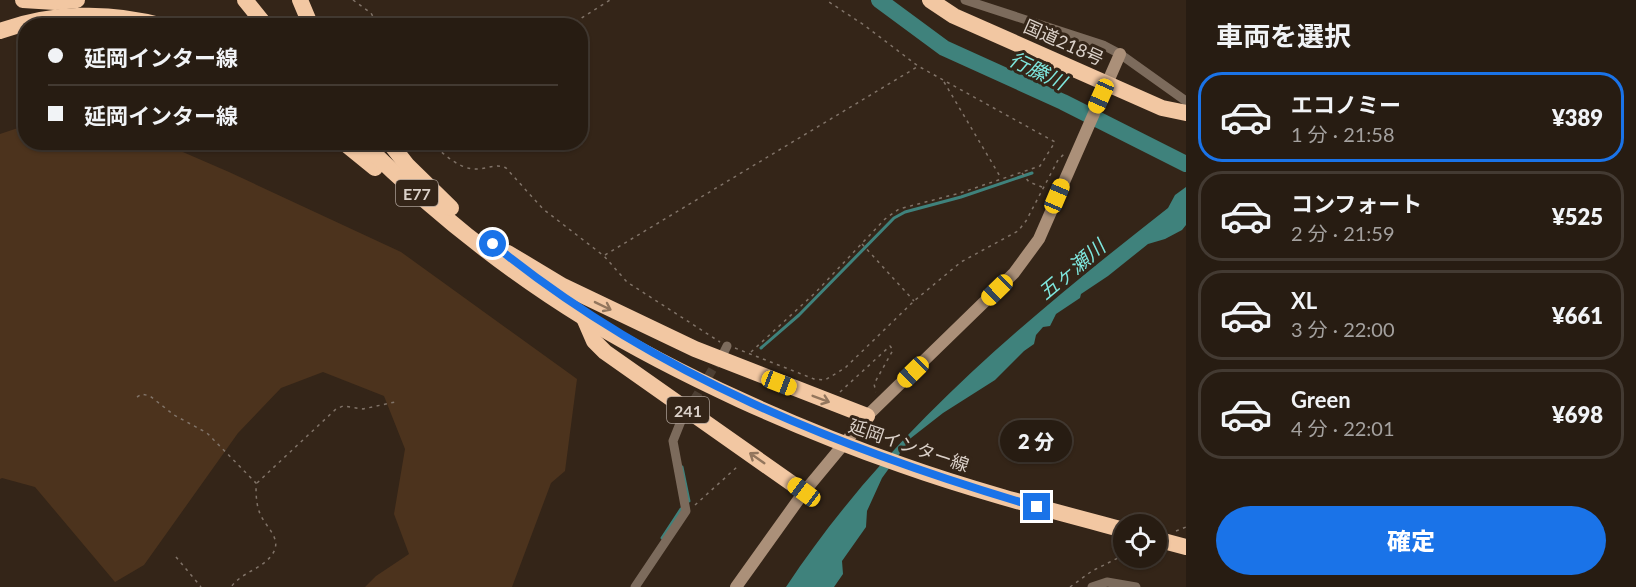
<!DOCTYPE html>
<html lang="ja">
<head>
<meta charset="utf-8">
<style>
  body { margin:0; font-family:Lato,"Noto Sans JP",sans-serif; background:#2f251b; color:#f1f3f6; height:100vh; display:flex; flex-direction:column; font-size:22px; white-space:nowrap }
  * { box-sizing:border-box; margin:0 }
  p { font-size:20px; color:#a4a19f }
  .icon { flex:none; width:33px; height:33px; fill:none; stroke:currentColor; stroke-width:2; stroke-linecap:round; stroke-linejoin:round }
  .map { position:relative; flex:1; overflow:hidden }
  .drawer { display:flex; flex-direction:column; background:#271c12; width:450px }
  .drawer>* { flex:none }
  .guide { position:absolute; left:18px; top:18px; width:570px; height:132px; border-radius:24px; box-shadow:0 2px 4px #0004,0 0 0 2px #433a32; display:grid; align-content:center; height:132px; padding:0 30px; background:#271c12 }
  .buttons { position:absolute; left:1113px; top:514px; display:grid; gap:12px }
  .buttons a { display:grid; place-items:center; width:54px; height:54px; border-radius:50%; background:#271c12; box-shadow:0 2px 4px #0004,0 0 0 2px #433a32; font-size:30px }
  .end { position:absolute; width:27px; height:27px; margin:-14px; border:8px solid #1a73e8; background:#fff; box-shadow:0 0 0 3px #fff }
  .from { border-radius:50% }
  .bubble { position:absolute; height:42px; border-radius:21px; background:#271c12; box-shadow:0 2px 4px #0004,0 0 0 2px #433a32; font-size:20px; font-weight:800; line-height:42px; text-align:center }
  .car { position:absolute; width:18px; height:36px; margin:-18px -9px; border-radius:8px; box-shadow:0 0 4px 2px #0007; background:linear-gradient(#f5c518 24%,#345 0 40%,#f5c518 0 76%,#345 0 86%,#f5c518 0) }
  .guide b { display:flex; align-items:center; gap:21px; height:57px; font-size:22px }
  .guide b+b { border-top:2px solid #433a32 }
  .guide i { width:15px; height:15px; background:#f1f3f6 }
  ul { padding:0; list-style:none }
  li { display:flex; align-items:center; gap:18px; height:90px; margin:0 12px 9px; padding:0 18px; border:3px solid #433a32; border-radius:24px }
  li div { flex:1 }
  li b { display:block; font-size:22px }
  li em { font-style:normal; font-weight:800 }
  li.on { border-color:#1a73e8 }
  li>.icon { width:54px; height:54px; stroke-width:1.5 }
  h2 { padding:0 30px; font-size:27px; line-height:72px }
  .button { display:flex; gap:12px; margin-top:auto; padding:12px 30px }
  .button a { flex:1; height:69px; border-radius:36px; background:#1a73e8; color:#fff; font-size:24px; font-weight:800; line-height:69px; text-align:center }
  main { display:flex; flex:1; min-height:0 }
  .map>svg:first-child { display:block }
  .green { fill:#4c331d }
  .water { fill:#3f827c }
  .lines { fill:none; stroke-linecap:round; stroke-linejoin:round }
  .stream { stroke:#3f827c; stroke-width:3 }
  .river { stroke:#3f827c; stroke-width:16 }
  .street-tunnel { stroke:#4d3f33; stroke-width:9; stroke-dasharray:9 4.5; stroke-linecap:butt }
  .path { stroke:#807368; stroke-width:1.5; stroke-dasharray:3 4.5; stroke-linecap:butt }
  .street { stroke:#7c6b5c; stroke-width:9 }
  .secondary { stroke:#ab9079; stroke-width:12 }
  .highway { stroke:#f2c7a2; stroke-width:16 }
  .oneway { stroke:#93765d }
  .route { stroke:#1a73e8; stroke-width:8 }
  .labels { text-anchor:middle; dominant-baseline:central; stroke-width:6; stroke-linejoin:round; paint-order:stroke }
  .shield { fill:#342518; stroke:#a99d94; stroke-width:1.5 }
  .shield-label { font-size:16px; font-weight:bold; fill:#dbd1c9 }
  .street-label { font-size:18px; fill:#dbd1c9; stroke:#342518 }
  .water-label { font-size:20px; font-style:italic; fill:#7ee6dd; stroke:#342518 }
</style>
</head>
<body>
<main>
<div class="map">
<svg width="1186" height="587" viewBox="0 0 1186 587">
  <rect width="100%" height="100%" fill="#342518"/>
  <path class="green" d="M21,127H25L26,142L162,143L229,172L401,252L577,379L565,471L551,483L512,587H365L376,576L409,554L394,514L405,449L384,396L323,372L281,388L238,433L144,565L115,582L35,487L2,478L0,479V134Z"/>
  <path class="water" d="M1186,187V225L1182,230L1165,239L1148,244L1108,276L1081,294L1080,298L1056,314L1050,326L1043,327L1036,335L1034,344L1024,351L995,380L943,413L911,438L882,478L867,511L866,527L842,561L843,574L834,587H786C887,434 1025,320 1168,208L1175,195Z"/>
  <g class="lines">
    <g class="stream">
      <path d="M761,348L799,315L894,218L905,212L961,197L1032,173"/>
      <path d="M682,467L689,501"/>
      <path d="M662,538L681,509"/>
    </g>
    <path class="river" d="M879,0L944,48L1063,102L1186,164"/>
    <path class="street-tunnel" d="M687,412L720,357"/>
    <g class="path">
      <path d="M353,0L371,13L378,26"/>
      <path d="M569,26L610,0"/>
      <path d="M944,82L1001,178"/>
      <path d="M431,142C443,154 460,170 477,169C488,169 496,163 506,168L543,209L604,256L627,282L720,342"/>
      <path d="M1022,173L1029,182L1042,187"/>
      <path d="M862,244L914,301"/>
      <path d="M605,255L917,67"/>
      <path d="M735,348L814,379L825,380L845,368L914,301L961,262L1018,231L1026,221L1058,160L1065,153"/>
      <path d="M751,352L815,293L885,219L899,209L960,193L1040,166L1055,142L918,66L864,25L826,0"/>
      <path d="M840,392L890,346L893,350L874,384L876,392"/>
      <path d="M137,397L142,394L150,396L174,415L207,433L256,483C256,493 256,502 259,511C264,527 285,539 271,556C260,570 242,572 231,587"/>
      <path d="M257,483L336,409L343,406L363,409L395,402"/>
      <path d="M695,505L737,467"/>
      <path d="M1176,531L1186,527"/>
      <path d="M176,557L201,587"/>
      <path d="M1070,587L1092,571L1124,555"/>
    </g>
    <g class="street">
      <path d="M965,0L1103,45L1120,54L1186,101"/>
      <path d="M724,352L727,346"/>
      <path d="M635,587L686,511L673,441L681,421"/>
      <path d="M1092,587L1107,582L1136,587"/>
    </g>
    <path class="secondary" d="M736,587L804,492L867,416L1014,273L1039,239L1120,54"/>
    <g class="highway">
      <path d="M23,0L55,2L77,0"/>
      <path d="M245,0L266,26"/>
      <path d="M300,0L311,26"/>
      <path d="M930,0L954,16L1162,108L1186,113"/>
      <path d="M0,31C51,12 111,11 163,26"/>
      <path d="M343,142L375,168"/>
      <path d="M362,142C429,208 506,270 586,319C682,377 796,428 902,465C975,491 1049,510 1124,530"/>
      <path d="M389,142L407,165L451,208"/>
      <path d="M508,253L563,286L695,349L867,416"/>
      <path d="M584,318L594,341L605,352L804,492"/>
      <path d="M1156,539L1186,547"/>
    </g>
  </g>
  <defs><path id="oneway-shaft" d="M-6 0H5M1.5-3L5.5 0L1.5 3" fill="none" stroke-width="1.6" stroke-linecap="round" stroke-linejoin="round" transform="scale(1.5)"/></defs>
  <g class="oneway">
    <use href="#oneway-shaft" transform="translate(603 306) rotate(26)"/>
    <use href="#oneway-shaft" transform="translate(821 399) rotate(21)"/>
    <use href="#oneway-shaft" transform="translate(757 458) rotate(-145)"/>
  </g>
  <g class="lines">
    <path class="route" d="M493,244C652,374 842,450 1037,507"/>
  </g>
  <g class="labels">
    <g class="shield">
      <rect x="396" y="180" width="42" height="26" rx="4.5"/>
      <rect x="667" y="397" width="42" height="26" rx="4.5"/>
    </g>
    <g class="shield-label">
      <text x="417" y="193">E77</text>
      <text x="688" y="410">241</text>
    </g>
    <g class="street-label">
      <text transform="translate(1064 42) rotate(24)">国道218号</text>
      <text transform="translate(909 445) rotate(19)">延岡インター線</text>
    </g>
    <g class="water-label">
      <text transform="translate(1038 70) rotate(26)">行縢川</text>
      <text transform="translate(1071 269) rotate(-40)">五ヶ瀬川</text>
    </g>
  </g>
</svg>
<div class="buttons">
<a><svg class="icon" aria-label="locate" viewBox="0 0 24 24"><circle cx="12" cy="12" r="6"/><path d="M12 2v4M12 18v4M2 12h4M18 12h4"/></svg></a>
</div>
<i class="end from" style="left:493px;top:244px"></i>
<i class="end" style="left:1037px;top:507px"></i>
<div class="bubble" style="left:1000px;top:420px;width:72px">2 分</div>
<i class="car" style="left:1101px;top:96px;rotate:204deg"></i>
<i class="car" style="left:1057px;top:196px;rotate:23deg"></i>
<i class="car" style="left:997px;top:290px;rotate:226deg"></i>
<i class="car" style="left:913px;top:372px;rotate:226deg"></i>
<i class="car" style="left:779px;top:383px;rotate:111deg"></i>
<i class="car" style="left:804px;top:492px;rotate:307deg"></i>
<div class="guide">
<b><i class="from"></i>延岡インター線</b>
<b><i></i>延岡インター線</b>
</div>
</div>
<section class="drawer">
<h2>車両を選択</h2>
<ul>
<li class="on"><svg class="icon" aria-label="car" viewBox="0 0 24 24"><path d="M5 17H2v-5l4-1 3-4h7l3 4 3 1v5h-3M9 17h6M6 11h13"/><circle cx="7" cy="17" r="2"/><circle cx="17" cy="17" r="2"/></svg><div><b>エコノミー</b><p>1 分 · 21:58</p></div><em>¥389</em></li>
<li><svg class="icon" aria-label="car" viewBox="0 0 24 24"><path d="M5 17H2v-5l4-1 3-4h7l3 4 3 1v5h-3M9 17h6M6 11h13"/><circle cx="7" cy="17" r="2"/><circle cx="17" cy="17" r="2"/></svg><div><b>コンフォート</b><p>2 分 · 21:59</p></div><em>¥525</em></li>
<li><svg class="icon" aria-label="car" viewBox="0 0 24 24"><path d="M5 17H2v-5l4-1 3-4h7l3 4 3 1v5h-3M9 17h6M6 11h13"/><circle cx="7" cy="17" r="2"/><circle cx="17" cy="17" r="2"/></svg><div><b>XL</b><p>3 分 · 22:00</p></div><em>¥661</em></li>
<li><svg class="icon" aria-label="car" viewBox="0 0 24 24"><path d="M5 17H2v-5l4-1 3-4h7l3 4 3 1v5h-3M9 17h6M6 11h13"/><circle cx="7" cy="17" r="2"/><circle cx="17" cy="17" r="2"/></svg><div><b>Green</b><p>4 分 · 22:01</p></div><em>¥698</em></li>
</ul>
<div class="button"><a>確定</a></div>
</section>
</main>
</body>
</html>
